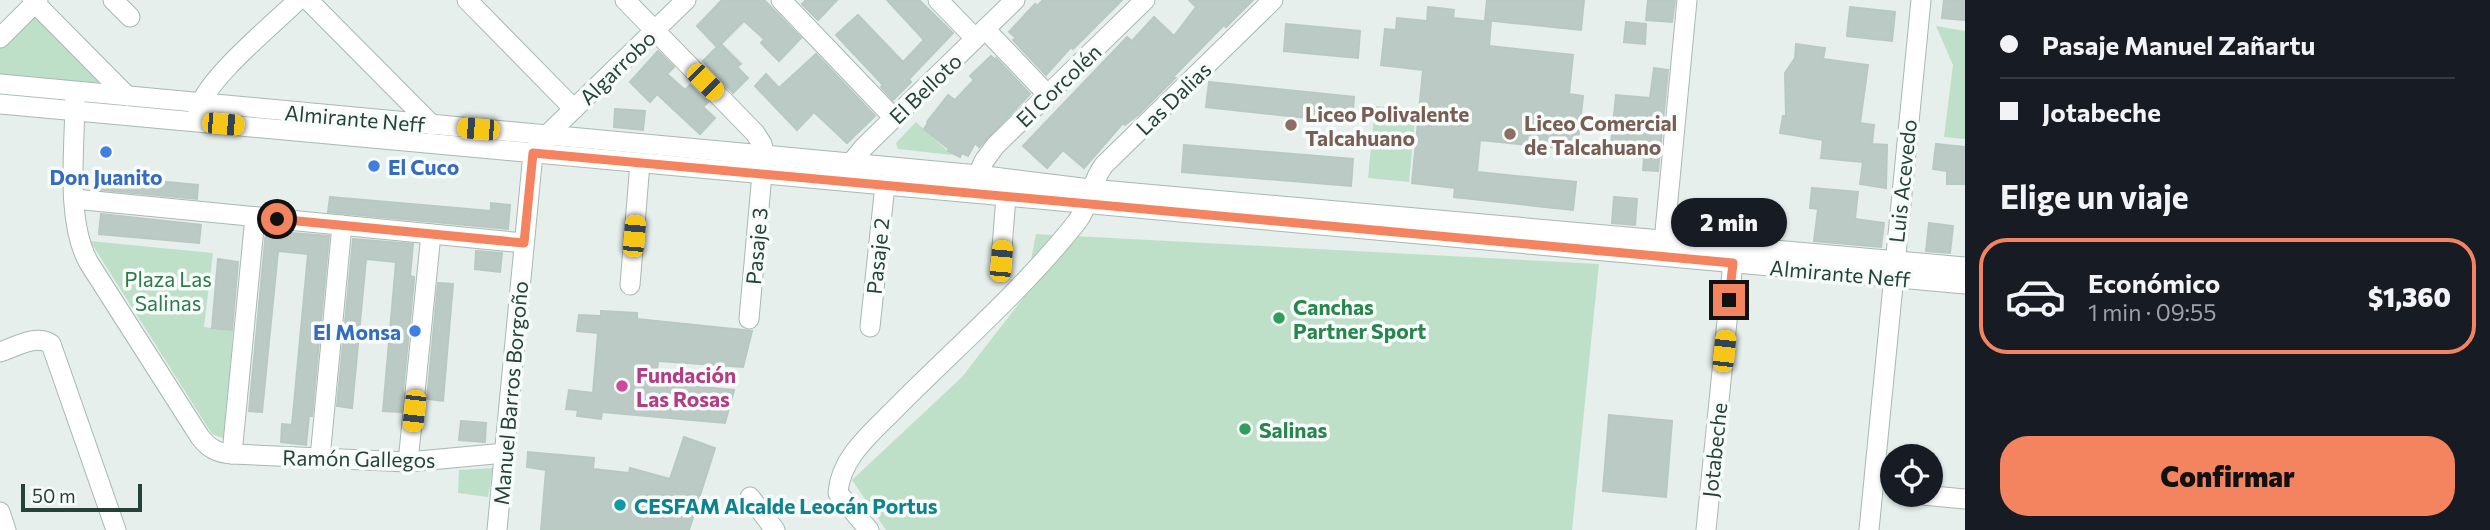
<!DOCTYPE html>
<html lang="es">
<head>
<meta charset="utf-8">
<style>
  body { margin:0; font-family:Commissioner,sans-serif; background:#20242c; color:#f1f3f6; height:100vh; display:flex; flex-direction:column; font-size:26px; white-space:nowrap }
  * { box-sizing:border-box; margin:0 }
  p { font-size:23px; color:#9ea1a6 }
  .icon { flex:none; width:38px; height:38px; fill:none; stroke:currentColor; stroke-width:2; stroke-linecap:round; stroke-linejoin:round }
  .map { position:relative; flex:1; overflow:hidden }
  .details { display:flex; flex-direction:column; background:#171b24; width:525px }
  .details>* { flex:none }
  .hud { display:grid; align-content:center; height:154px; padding:0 35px; background:#171b24 }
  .fabs { position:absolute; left:1880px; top:444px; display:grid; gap:14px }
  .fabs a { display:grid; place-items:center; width:63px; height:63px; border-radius:50%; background:#171b24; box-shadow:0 2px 5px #0004; font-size:35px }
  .scale { position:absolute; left:21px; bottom:18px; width:121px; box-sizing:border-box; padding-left:7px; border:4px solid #24423a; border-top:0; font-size:19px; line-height:24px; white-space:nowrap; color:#24423a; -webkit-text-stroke:5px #f7fbf9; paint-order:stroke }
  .end { position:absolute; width:32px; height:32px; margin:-16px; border:9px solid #f4845f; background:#111; box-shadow:0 0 0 4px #111 }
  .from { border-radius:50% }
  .bubble { position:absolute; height:49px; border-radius:24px; background:#171b24; box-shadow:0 2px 5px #0004; font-size:23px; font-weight:800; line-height:49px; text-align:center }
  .car { position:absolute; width:21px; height:42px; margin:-21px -10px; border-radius:9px; box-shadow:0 0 5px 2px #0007; background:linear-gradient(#f5c518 24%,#345 0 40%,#f5c518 0 76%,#345 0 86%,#f5c518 0) }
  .hud b { display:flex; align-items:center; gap:24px; height:66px; font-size:26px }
  .hud b+b { border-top:2px solid #363941 }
  .hud i { width:18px; height:18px; background:#f1f3f6 }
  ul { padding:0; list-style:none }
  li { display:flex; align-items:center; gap:21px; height:116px; margin:0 14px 10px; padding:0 21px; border:4px solid transparent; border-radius:28px }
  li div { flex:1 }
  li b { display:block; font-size:26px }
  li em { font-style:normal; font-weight:800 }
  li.active { border-color:#f4845f }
  li>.icon { width:63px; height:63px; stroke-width:1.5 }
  h2 { padding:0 35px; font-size:32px; line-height:84px }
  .button { display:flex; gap:14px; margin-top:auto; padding:14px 35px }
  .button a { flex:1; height:80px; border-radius:28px; background:#f4845f; color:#111; font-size:28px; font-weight:800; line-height:80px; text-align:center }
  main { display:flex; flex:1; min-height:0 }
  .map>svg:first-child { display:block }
  .green { fill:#bfe0c8 }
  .building { fill:#bbcac4; stroke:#b8c9c2; stroke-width:2 }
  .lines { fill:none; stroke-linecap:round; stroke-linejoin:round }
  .minor-casing { stroke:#a8b8b2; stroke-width:21 }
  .minor { stroke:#fff; stroke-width:19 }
  .route { stroke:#f4845f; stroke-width:9 }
  .education-dot { fill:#8d6e63; stroke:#f7fbf9; stroke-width:2.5 }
  .shop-dot { fill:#3f7fe0; stroke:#f7fbf9; stroke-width:2.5 }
  .leisure-dot { fill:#2e9e5b; stroke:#f7fbf9; stroke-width:2.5 }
  .hotel-dot { fill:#d1479c; stroke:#f7fbf9; stroke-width:2.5 }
  .culture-dot { fill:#0f9aa8; stroke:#f7fbf9; stroke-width:2.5 }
  .labels { text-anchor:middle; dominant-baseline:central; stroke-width:7; stroke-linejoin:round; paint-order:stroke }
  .street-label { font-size:21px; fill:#24423a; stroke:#f7fbf9 }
  .education-label { font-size:21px; font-weight:bold; fill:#785e54; stroke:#f7fbf9; text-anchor:start }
  .shop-label { font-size:21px; font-weight:bold; fill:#366cbe; stroke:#f7fbf9; text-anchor:start }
  .park-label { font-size:21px; fill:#2d7a4b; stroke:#f7fbf9 }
  .leisure-label { font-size:21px; font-weight:bold; fill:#27864d; stroke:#f7fbf9; text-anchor:start }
  .hotel-label { font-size:21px; font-weight:bold; fill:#b23c85; stroke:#f7fbf9; text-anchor:start }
  .culture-label { font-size:21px; font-weight:bold; fill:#0d838f; stroke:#f7fbf9; text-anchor:start }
</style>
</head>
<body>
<main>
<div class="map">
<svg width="1965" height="530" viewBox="0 0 1965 530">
  <rect width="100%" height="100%" fill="#e6efeb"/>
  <g class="green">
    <path d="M35,8L120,92L0,81V44Z"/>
    <path d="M1936,26L1965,31V139L1944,137L1953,65Z"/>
    <path d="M1375,106L1416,110L1409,182L1368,178Z"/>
    <path d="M916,122L952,155L898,149L896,143Z"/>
    <path d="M1036,234L1599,264L1572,530H886L852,480L962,377L1024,297Z"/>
    <path d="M90,241L213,253L204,327L233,331L225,439L212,434Z"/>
    <path d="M493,468L488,497L458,493L459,470Z"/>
  </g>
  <g class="building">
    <path d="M722,0H764L801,38L779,61L761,43L764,39L744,21L721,44L741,64L737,67L748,78L733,93L703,61L717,47L697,26Z"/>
    <path d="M806,0H837L818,20L802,4Z"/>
    <path d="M887,0H919L953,33L909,79L911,82L893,100L881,87L883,85L836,35L858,15L903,62L924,40Z"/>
    <path d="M1043,0H1122L1073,49L1071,47L1046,75L1013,40L1016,38L1009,32L1035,4L1037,6Z"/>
    <path d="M1189,0H1253L1226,27L1224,25L1172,78H1175L1139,114L1125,125L1123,123L1084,168L1063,150L1047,168L1023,146L1127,37L1132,41L1154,17L1174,36L1196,7Z"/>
    <path d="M1487,0H1584L1581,30L1485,20Z"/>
    <path d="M1648,0H1675L1672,22L1646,20Z"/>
    <path d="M1944,0H1965V20L1942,18Z"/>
    <path d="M1428,7L1454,10L1453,18L1491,22L1489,46L1573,55L1569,94L1583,96L1577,150L1480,140L1477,172L1576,182L1573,210L1454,197L1455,188L1412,183L1423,70L1381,65L1385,29L1396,30L1397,18L1427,21Z"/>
    <path d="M1850,7L1895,12L1892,41L1847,36Z"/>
    <path d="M1626,22L1646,24L1645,44L1624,42Z"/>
    <path d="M1286,24L1360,31L1358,58L1284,51Z"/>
    <path d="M1796,44L1825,48L1823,59L1868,65L1860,123L1874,125L1872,144L1887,145L1886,188L1860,184L1863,162L1821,158L1823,140L1780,133L1783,116H1786L1785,73L1795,58Z"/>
    <path d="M658,51L674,67L667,74L685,90L690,85L708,102L703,107L715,118L700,134L657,94L650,102L630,82Z"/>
    <path d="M816,54L875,116L847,143L814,112L797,130L755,86L766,74L779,88Z"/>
    <path d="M991,56L995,60L996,58L1030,94L979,147L975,143L968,156L962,153L960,157L948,151L949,149L924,129L928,123L927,122L948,95L955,100L974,80L970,76Z"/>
    <path d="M1654,68L1668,70L1658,171L1643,170L1644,158L1610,155L1616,95L1650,98Z"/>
    <path d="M1209,82L1354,97L1352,123L1206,107Z"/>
    <path d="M615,109L645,111L643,130L614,127Z"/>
    <path d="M1936,144L1965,147V184H1947V171L1933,169Z"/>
    <path d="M1184,145L1353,159L1351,186L1182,172Z"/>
    <path d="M94,175L198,185L197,199L93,189Z"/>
    <path d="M1812,188L1858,192L1855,219L1884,223L1881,247L1814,241L1818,209L1810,208Z"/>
    <path d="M330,197L491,211V203L510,205L508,229L328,212Z"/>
    <path d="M1614,197L1637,199L1635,225L1612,223Z"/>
    <path d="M101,214L201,225L199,243L99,234Z"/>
    <path d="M1929,223L1953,226L1950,253L1926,251Z"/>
    <path d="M266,231L329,236L312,416H309L306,445L281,442L282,424L292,425L308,254L278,251L262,412L249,411Z"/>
    <path d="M353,239L413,244L410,276L414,277V280L401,412L383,411L396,262L366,259L352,408L337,406Z"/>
    <path d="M476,251L502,253L500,272L475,269Z"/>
    <path d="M218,259L238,262L232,330L212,328Z"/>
    <path d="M438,283L453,284L443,401L427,399Z"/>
    <path d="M601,311L637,313V319L752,331L743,367L658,361L656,383L734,390L725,423L602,412L601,419L577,416L578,410L566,409L569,390L593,393L598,333L577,331L579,315L601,316Z"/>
    <path d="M1609,415L1672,421L1666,497L1603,491Z"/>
    <path d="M461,421L486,423L485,442L459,440Z"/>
    <path d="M684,437L715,448L689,530H541L546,470L527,467L528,452L594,458L593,469L629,473L630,468L670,479Z"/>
  </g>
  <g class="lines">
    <defs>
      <g id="minor">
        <path d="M32,0L127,96"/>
        <path d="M113,0L130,17"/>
        <path d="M308,0L432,125"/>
        <path d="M467,0L574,109"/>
        <path d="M625,0L755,133L762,144L765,156"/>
        <path d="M781,0L894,118"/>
        <path d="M938,0L975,38"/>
        <path d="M985,29L1048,95"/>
        <path d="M0,38L38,0"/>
        <path d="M0,84L978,175L1090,189L1965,267"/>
        <path d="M75,98C75,147 65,221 89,263L200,437C209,449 218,453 232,454L408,462L505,453"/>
        <path d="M0,104L1965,284"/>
        <path d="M198,112C202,82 274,24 298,0"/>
        <path d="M848,171L850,164L864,147L1015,0"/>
        <path d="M978,175L984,161L995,146L1145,0"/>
        <path d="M74,199L524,243"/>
        <path d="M1663,252L1687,0"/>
        <path d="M1001,261L1006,196"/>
        <path d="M630,285L640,163"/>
        <path d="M749,319L762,174"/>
        <path d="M870,327L885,185"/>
        <path d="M0,352C16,347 35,334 51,344L116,530"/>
        <path d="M232,454L255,217"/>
        <path d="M320,458L342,225"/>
        <path d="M408,462L431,234"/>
        <path d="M1923,495L1965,499"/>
        <path d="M750,497L775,530"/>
        <path d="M0,512L6,530"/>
        <path d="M497,530L533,153L547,135L686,0"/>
        <path d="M869,530L838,493C840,459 870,434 893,411C954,349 1022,291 1076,223C1090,206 1090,183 1104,165L1273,0"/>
        <path d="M1706,530L1734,252"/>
        <path d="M1869,530L1921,0"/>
      </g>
    </defs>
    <use href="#minor" class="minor-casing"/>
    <use href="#minor" class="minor"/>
  </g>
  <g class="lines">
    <path class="route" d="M277,219L524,243L533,153L1733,263L1729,300"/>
  </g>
  <g class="education-dot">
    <circle cx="1291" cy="125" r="7"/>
    <circle cx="1510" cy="134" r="7"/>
  </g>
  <g class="shop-dot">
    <circle cx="106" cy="152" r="7"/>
    <circle cx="374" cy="166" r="7"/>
    <circle cx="415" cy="331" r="7"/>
  </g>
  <g class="leisure-dot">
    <circle cx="1279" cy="318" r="7"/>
    <circle cx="1245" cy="429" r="7"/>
  </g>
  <circle class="hotel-dot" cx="622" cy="386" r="7"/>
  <circle class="culture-dot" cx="620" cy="505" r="7"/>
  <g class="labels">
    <g class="street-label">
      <text transform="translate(617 67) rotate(-44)">Algarrobo</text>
      <text transform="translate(1058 85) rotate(-44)">El Corcolén</text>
      <text transform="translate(925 88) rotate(-44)">El Belloto</text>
      <text transform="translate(1173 98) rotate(-44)">Las Dalias</text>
      <text transform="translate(355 118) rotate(5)">Almirante Neff</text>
      <text transform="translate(1902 181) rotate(-84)">Luis Acevedo</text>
      <text transform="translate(756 246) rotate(-85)">Pasaje 3</text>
      <text transform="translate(877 256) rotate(-84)">Pasaje 2</text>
      <text transform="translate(1840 273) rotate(5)">Almirante Neff</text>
      <text transform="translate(510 393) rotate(-85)">Manuel Barros Borgoño</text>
      <text transform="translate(1714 450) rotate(-84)">Jotabeche</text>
      <text transform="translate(359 458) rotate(1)">Ramón Gallegos</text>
    </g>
    <g class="education-label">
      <text x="1305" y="113">Liceo Polivalente<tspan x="1305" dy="24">Talcahuano</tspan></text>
      <text x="1524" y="122">Liceo Comercial<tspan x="1524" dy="24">de Talcahuano</tspan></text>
    </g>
    <g class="shop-label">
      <text x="388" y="166">El Cuco</text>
      <text x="106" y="176" text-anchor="middle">Don Juanito</text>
      <text x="401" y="331" text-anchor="end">El Monsa</text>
    </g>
    <g class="park-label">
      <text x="168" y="278">Plaza Las<tspan x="168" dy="24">Salinas</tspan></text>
    </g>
    <g class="leisure-label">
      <text x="1293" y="306">Canchas<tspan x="1293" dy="24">Partner Sport</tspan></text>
      <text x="1259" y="429">Salinas</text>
    </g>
    <g class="hotel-label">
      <text x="636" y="374">Fundación<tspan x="636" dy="24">Las Rosas</tspan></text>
    </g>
    <g class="culture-label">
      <text x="634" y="505">CESFAM Alcalde Leocán Portus</text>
    </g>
  </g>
</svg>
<div class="fabs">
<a><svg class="icon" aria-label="locate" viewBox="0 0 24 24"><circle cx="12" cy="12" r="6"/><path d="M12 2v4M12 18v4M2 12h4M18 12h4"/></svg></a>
</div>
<div class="scale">50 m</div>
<i class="end from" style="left:277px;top:219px"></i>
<i class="end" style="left:1729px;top:300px"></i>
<div class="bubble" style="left:1671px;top:198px;width:116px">2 min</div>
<i class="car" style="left:705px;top:82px;rotate:135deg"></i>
<i class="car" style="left:223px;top:124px;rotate:95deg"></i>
<i class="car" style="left:478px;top:129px;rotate:275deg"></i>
<i class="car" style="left:634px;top:236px;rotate:5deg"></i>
<i class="car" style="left:1001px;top:261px;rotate:5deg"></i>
<i class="car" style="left:1724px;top:351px;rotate:6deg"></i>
<i class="car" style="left:414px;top:411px;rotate:186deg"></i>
</div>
<section class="details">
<div class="hud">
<b><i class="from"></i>Pasaje Manuel Zañartu</b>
<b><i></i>Jotabeche</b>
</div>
<h2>Elige un viaje</h2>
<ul>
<li class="active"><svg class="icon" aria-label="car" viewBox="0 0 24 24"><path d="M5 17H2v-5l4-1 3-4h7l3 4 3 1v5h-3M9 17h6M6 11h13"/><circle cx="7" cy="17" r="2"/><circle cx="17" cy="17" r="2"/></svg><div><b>Económico</b><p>1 min · 09:55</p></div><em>$1,360</em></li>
</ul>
<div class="button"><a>Confirmar</a></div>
</section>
</main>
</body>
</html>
